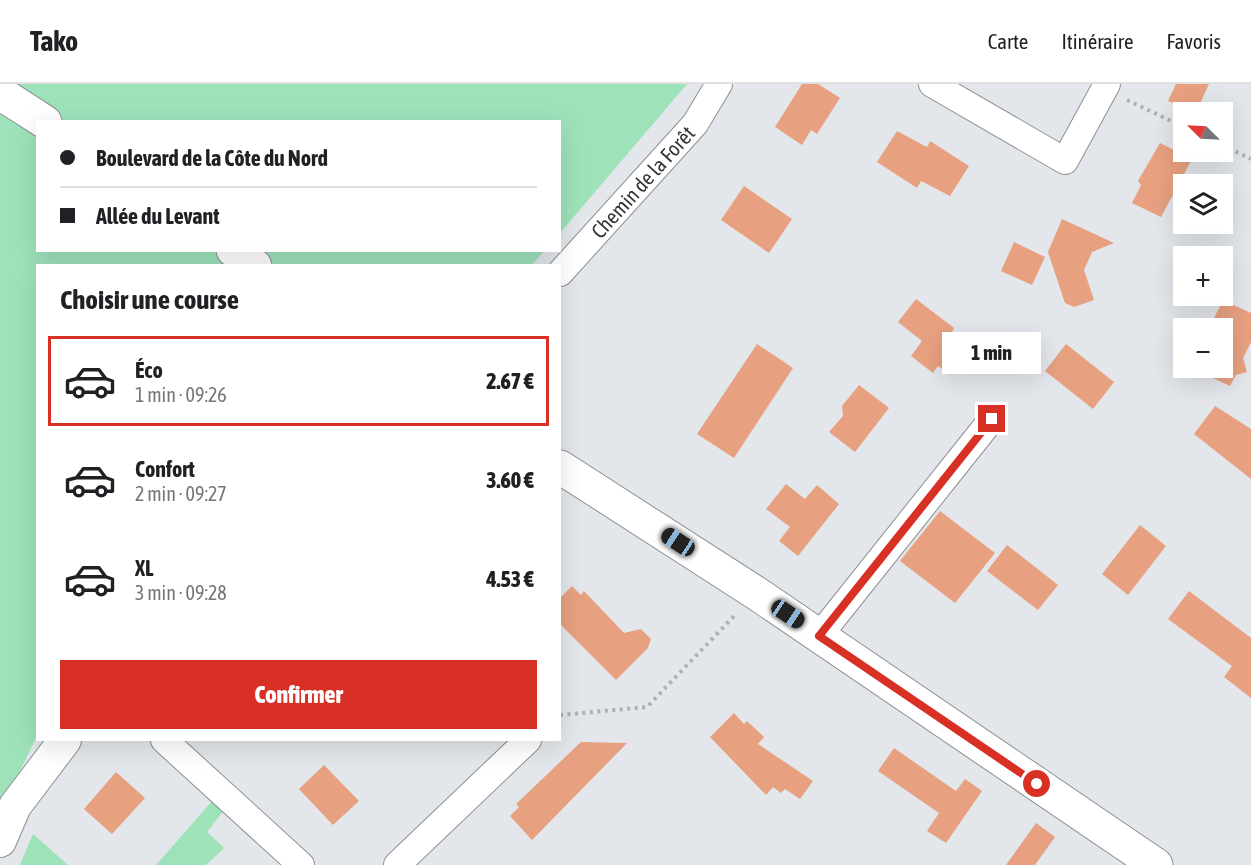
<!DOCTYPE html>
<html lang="fr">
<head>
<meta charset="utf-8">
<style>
  body { margin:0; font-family:"Asap Condensed",sans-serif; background:#f2f2f2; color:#202124; height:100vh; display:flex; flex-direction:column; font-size:22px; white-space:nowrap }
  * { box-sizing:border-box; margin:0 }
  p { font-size:20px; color:#757577 }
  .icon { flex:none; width:33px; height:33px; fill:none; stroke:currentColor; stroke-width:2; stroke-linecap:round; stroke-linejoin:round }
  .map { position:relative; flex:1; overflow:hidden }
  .panel { position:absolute; left:36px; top:180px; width:525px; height:477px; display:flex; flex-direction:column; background:#fff; border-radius:0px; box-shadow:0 6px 24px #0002 }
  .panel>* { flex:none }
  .top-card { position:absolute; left:36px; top:36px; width:525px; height:132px; border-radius:0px; box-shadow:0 6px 24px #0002; display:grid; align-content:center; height:132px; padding:0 24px; background:#fff }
  .needle { width:39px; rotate:294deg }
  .tools { position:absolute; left:1173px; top:18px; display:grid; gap:12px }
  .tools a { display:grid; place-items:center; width:60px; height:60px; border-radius:0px; background:#fff; box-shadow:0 6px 24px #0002; font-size:30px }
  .end { position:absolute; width:27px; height:27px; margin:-14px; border:8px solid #d93025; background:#fff; box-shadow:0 0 0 3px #fff }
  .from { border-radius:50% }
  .bubble { position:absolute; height:42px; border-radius:0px; background:#fff; box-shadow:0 6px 24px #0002; font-size:20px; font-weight:800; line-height:42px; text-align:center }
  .car { position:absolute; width:18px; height:36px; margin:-18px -9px; border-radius:8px; box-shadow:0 0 4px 2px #0007; background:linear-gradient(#222 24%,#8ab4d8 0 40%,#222 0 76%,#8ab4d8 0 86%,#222 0) }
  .top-card b { display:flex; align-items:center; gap:21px; height:57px; font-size:22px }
  .top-card b+b { border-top:2px solid #e0e0e0 }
  .top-card i { width:15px; height:15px; background:#202124 }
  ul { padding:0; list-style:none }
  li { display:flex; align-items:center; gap:18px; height:90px; margin:0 12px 9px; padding:0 12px; border:3px solid transparent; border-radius:0px }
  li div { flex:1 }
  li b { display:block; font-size:22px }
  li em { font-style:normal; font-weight:800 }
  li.current { border-color:#d93025 }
  li>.icon { width:54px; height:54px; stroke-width:1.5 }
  h2 { padding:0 24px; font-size:27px; line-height:72px }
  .button { display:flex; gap:12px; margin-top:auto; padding:12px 24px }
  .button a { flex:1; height:69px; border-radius:0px; background:#d93025; color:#fff; font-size:24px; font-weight:800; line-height:69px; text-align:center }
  header { display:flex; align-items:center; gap:36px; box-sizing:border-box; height:84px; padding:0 30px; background:#fff; border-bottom:2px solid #e0e0e0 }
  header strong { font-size:28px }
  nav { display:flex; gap:33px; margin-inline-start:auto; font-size:21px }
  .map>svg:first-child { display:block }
  .green { fill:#9ee2ba }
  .building { fill:#e7a180 }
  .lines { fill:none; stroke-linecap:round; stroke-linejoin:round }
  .minor-casing { stroke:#8d9093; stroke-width:28 }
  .tertiary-casing { stroke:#8d9093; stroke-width:34 }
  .secondary-casing { stroke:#8d9093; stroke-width:35 }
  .path { stroke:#adb0b3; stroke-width:4; stroke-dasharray:3 4.5; stroke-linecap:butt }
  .minor { stroke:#fff; stroke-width:26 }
  .tertiary { stroke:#fff; stroke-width:32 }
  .secondary { stroke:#fff; stroke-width:33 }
  .route { stroke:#d93025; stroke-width:8 }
  .labels { text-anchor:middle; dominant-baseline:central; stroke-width:5; stroke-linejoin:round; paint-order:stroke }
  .street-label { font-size:21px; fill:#353638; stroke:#fff }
</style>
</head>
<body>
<header>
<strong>Tako</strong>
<nav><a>Carte</a><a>Itinéraire</a><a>Favoris</a></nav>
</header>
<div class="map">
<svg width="1251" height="781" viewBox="0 0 1251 781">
  <rect width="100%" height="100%" fill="#e3e6ea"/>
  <g class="green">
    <path d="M0,0H687L560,149V38H38V166L544,167L531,182H38L37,652L0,728Z"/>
    <path d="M213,716L224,726L207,748L224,764L206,781H156Z"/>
    <path d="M33,750L68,781H20Z"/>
  </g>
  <g class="building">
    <path d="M802,0H818L840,14L817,50L811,46L802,61L775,43Z"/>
    <path d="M1176,0H1209L1196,28L1168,17Z"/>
    <path d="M897,47L927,63L930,57L969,82L950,112L921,97L917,104L877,78Z"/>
    <path d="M1160,59L1192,75L1161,133L1132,119L1141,101L1138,97Z"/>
    <path d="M744,102L792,135L769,169L721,136Z"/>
    <path d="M1062,135L1114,159L1092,168L1084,186L1094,216L1074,223L1065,219L1048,168Z"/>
    <path d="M1014,158L1045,173L1032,201L1001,187Z"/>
    <path d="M916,215L954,244L952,248L967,259L958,270L963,274L950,291L938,282L933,289L911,272L922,257L898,238Z"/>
    <path d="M1223,216L1251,229V258L1243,274L1247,288L1236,291L1230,302L1198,287L1200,284H1222V244H1209Z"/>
    <path d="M757,260L793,284L734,374L697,350Z"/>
    <path d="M1066,260L1114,298L1093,325L1045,287Z"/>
    <path d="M859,301L889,324L855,368L829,348L843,332L842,322Z"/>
    <path d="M1215,322L1251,345V395L1194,350Z"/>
    <path d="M786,400L805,415L817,401L839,420L798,472L779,457L790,443L766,425Z"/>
    <path d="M940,427L995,469L955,519L900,477Z"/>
    <path d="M1140,441L1166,462L1128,511L1102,490Z"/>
    <path d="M1007,461L1058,501L1038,526L987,487Z"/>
    <path d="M572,502L581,511L584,507L624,549L641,545L651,555L648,564L616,596L560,540V514Z"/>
    <path d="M1189,507L1251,554V614L1224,593L1232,582L1168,535Z"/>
    <path d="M734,629L744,640L747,637L764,653L758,660L813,697L800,715L785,705L781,709L773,703L766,711L710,653Z"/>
    <path d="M581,658L627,659L532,756L510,732L519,723L516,720Z"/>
    <path d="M894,664L956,707L965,695L982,707L946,759L927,747L939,729L878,687Z"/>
    <path d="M324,681L359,717L333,741L299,705Z"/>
    <path d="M116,688L145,714L112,750L84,725Z"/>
    <path d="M1036,739L1055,753L1035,781H1006Z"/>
  </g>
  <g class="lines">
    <defs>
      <g id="minor">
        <path d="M932,0L1065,77L1107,0"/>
        <path id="s1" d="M560,189L695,40L719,0"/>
        <path d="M819,552L992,335"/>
        <path d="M164,656L301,781"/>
        <path d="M397,781L528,656"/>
      </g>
      <path id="tertiary" d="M0,757L15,722L65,656"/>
      <g id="secondary">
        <path d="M0,9L45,38"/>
        <path d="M233,166L255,182"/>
        <path d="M560,383L756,509L1156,781"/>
      </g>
    </defs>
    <use href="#minor" class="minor-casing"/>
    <use href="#tertiary" class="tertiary-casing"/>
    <use href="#secondary" class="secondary-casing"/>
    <g class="path">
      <path d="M1127,16L1184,43"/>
      <path d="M1222,61L1251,75"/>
      <path d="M560,631L647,623L735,531"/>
    </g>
    <use href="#minor" class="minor"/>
    <use href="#tertiary" class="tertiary"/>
    <use href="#secondary" class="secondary"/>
  </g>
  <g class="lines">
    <path class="route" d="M992,335L819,552L1037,700"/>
  </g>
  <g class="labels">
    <g class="street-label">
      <text stroke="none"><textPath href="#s1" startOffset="123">Chemin de la Forêt</textPath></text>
    </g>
  </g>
</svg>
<div class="tools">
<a><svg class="needle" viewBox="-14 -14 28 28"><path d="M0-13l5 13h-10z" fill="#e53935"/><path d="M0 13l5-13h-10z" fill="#757577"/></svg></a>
<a><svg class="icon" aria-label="layers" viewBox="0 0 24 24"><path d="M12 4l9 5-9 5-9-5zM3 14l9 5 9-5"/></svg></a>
<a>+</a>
<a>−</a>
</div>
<i class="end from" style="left:1037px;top:700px"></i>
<i class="end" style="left:992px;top:335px"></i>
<div class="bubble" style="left:942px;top:248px;width:99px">1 min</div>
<i class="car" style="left:678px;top:458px;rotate:303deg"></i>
<i class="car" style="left:788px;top:530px;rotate:124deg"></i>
<div class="top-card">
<b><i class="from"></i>Boulevard de la Côte du Nord</b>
<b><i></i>Allée du Levant</b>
</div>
<section class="panel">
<h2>Choisir une course</h2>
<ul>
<li class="current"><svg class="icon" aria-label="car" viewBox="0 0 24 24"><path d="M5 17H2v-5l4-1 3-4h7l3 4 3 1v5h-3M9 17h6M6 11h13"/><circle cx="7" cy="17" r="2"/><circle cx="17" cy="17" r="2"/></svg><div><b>Éco</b><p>1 min · 09:26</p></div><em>2.67 €</em></li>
<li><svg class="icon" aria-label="car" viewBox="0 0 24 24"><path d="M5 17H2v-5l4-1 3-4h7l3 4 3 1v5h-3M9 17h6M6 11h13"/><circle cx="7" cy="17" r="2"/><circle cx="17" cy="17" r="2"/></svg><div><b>Confort</b><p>2 min · 09:27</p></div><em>3.60 €</em></li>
<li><svg class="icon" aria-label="car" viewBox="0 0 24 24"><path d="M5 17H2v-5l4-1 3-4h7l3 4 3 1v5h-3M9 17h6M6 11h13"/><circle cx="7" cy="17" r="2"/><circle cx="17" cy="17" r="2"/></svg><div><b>XL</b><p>3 min · 09:28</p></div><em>4.53 €</em></li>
</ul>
<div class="button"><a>Confirmer</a></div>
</section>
</div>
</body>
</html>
